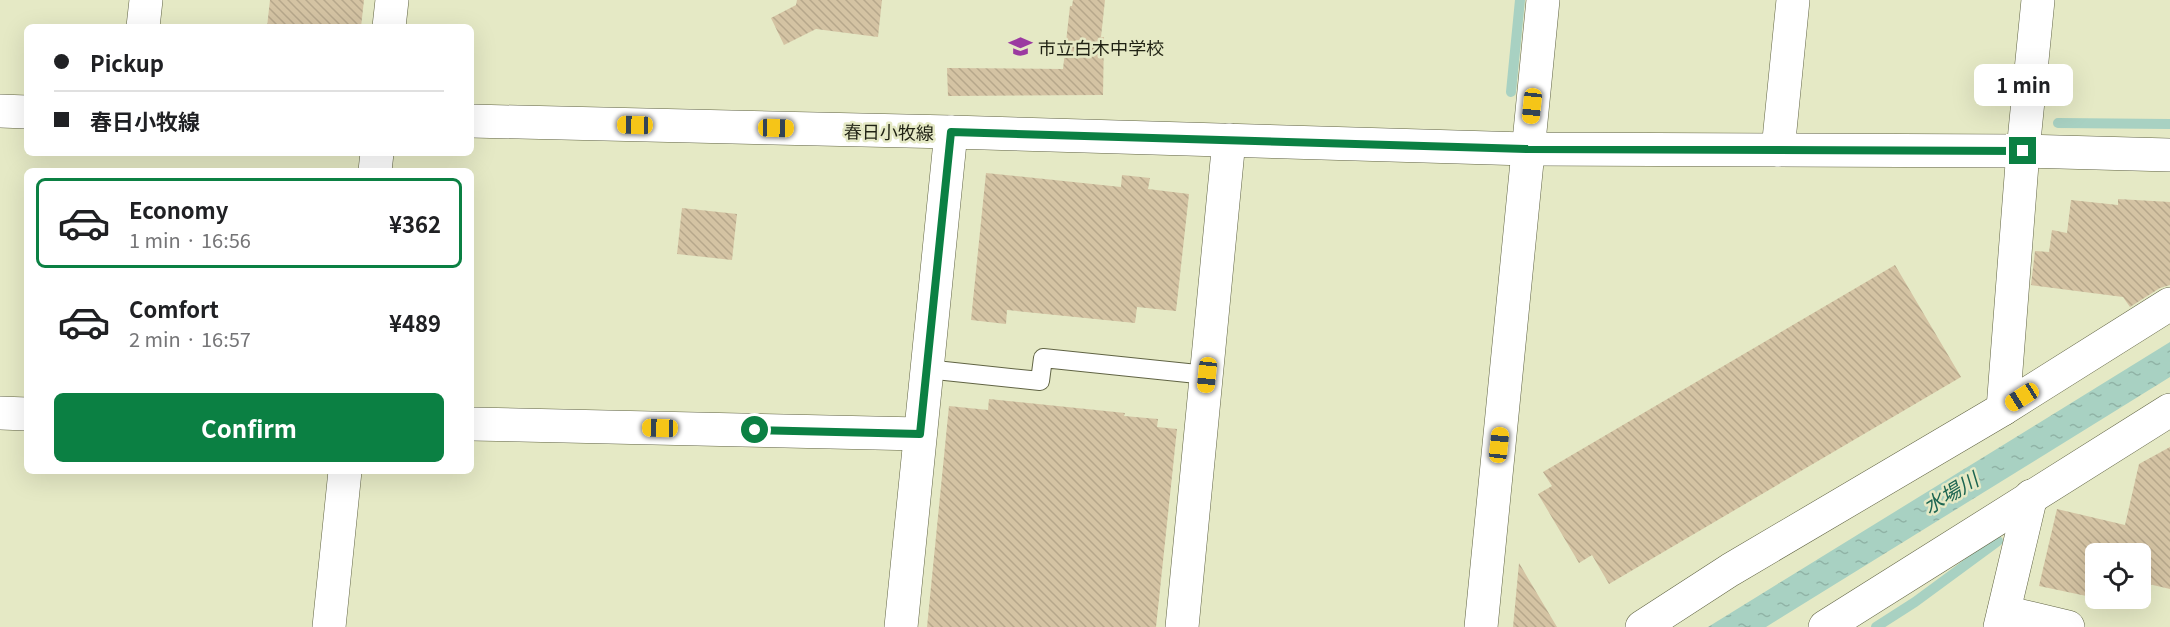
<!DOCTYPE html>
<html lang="en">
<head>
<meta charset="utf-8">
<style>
  body { margin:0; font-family:Georgia,"Noto Sans JP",serif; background:#f6f6f6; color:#202124; height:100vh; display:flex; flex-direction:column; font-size:22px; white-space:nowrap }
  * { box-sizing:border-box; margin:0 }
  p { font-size:20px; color:#757577 }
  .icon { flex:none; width:33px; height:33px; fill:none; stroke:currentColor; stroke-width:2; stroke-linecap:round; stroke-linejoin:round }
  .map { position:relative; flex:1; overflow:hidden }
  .side { position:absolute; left:24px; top:168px; width:450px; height:306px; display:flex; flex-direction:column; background:#fff; border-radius:9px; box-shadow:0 6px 24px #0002 }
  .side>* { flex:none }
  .hud { position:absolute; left:24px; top:24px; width:450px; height:132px; border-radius:9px; box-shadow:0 6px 24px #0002; display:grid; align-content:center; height:132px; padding:0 30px; background:#fff }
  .tools { position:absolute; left:2085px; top:543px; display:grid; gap:12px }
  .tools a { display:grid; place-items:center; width:66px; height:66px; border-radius:9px; background:#fff; box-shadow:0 6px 24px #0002; font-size:30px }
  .end { position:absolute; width:27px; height:27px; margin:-14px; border:8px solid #0b8043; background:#fff; box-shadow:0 0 0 3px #fff }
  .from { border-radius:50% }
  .bubble { position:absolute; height:42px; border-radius:9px; background:#fff; box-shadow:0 6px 24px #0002; font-size:20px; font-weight:700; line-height:42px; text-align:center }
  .car { position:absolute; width:18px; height:36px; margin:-18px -9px; border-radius:8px; box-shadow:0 0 4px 2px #0007; background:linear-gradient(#f5c518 24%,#345 0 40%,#f5c518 0 76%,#345 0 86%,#f5c518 0) }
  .hud b { display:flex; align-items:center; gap:21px; height:57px; font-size:22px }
  .hud b+b { border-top:2px solid #e0e0e0 }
  .hud i { width:15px; height:15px; background:#202124 }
  ul { padding:10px 0 0; list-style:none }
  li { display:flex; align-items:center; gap:18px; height:90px; margin:0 12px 9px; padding:0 18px; border:3px solid transparent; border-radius:9px }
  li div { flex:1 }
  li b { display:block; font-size:22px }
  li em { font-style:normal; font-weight:700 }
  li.on { border-color:#0b8043 }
  li>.icon { width:54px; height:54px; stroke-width:1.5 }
  .button { display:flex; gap:12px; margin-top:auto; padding:12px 30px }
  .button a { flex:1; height:69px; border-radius:9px; background:#0b8043; color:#fff; font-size:24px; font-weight:700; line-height:69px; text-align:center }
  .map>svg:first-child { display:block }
  .water { fill:url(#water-ripples) }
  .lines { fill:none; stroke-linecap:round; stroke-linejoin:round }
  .stream { stroke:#a8d1c2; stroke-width:10 }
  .building { fill:url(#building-back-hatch) }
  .service-casing { stroke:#606343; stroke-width:20 }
  .minor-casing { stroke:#606343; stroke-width:34 }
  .secondary-casing { stroke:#606343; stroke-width:34 }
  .service { stroke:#fff; stroke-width:18 }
  .minor { stroke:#fff; stroke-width:33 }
  .secondary { stroke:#fff; stroke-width:33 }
  .route { stroke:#0b8043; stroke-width:8 }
  .labels { text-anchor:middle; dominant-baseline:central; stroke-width:5; stroke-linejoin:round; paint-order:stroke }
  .poi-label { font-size:18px; fill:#1f2113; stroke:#e5e9c5; text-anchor:start }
  .street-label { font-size:18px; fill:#1f2113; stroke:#e5e9c5 }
  .water-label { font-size:20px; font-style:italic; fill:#1c6551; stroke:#e5e9c5 }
</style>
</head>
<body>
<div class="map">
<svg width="2170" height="627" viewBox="0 0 2170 627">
  <defs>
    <pattern id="water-ripples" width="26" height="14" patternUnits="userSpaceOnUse" patternTransform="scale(1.5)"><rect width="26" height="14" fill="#a8d1c2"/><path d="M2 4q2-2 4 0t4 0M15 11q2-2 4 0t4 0" fill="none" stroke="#90b3a6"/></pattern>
    <pattern id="building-back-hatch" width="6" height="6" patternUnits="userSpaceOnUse" patternTransform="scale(1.5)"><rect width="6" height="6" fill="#d4c3a3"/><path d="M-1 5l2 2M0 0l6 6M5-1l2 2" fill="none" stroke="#b6a78b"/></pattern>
  </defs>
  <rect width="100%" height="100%" fill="#e5e9c5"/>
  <path class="water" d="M2170,342V377L1766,627H1708Z"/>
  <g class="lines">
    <g class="stream">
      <path d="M1511,92L1520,0"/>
      <path d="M2058,123L2170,124"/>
      <path d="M1876,627L1915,602L1998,541"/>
    </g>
  </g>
  <g class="building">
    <path d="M270,0H364L361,27H267Z"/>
    <path d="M797,0H882L878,37L816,29L784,45L771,18L796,5Z"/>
    <path d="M1073,0H1105L1101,37H1104L1103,95L948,96L947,68L1063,69L1070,6H1072Z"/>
    <path d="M986,173L1121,187L1122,175L1150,178L1148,189L1189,194L1176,311L1137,307L1135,323L1007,310L1006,324L971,320Z"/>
    <path d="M2118,199L2170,202V285L2160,288L2130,307L2123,297L2031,285L2035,251L2049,252L2052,230L2067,233L2071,200L2118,205Z"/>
    <path d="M682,208L737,214L732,260L677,254Z"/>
    <path d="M1895,265L1961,377L1609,584L1592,555L1579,563L1538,494L1552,486L1543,472Z"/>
    <path d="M989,399L1125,413L1124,416L1158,419L1157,427L1177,429L1156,627H927L949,406L988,410Z"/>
    <path d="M2170,447V589L2140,582V554H2096V598L2039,586L2057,509L2125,525L2139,464Z"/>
    <path d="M1519,563L1557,627H1513Z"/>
  </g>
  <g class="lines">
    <defs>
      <path id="service" d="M926,369L1040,381L1043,358L1207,375"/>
      <g id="minor">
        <path d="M143,27L146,0"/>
        <path d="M389,27L392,0"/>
        <path d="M1778,150L1793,0"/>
        <path d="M375,171L377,153"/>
        <path d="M2003,409L2023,151L2038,0"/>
        <path d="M0,413L27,414"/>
        <path d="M471,424L920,434"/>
        <path d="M2004,612L2068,627"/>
        <path d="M329,627L345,471"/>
        <path d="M901,627L951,132"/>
        <path d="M1182,627L1229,140"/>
        <path d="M1481,627L1543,0"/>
        <path d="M1642,627L1730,570L2003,409L2170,304"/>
        <path d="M1825,627L2170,410"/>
        <path d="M2000,627L2031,496"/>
      </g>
      <g id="secondary">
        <path d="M0,111L27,112"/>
        <path d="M471,121L951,132L1528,149L2023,151L2170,155"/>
      </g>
    </defs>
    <use href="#service" class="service-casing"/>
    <use href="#minor" class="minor-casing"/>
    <use href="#secondary" class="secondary-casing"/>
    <use href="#service" class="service"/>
    <use href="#minor" class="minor"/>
    <use href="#secondary" class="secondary"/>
  </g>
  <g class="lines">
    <path class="route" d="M755,430L920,434L951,132L1528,149L2023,151"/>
  </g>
  <defs>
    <symbol id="school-bare" viewBox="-9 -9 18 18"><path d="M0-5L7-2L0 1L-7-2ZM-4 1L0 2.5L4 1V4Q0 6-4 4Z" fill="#9b3aa1" stroke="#e5e9c5" stroke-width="2.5" paint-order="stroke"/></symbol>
  </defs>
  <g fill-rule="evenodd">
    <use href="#school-bare" x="1004" y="30" width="33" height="33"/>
  </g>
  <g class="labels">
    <g class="poi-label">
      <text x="1038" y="47">市立白木中学校</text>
    </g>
    <g class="street-label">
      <text transform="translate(889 131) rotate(1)">春日小牧線</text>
    </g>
    <g class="water-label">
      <text transform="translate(1950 492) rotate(-31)">水場川</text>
    </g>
  </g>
</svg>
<div class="tools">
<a><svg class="icon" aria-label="locate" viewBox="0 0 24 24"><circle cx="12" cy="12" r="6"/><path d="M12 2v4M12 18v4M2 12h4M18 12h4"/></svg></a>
</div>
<i class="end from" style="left:755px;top:430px"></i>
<i class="end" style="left:2023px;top:151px"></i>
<div class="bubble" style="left:1974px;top:64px;width:99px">1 min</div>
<i class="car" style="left:1532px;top:106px;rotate:186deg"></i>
<i class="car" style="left:635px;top:125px;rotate:271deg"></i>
<i class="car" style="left:776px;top:128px;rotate:91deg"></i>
<i class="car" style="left:1207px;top:375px;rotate:186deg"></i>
<i class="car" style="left:2022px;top:397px;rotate:238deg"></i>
<i class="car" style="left:660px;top:428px;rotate:271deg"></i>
<i class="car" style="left:1499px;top:445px;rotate:6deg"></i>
<div class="hud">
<b><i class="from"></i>Pickup</b>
<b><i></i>春日小牧線</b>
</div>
<section class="side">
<ul>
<li class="on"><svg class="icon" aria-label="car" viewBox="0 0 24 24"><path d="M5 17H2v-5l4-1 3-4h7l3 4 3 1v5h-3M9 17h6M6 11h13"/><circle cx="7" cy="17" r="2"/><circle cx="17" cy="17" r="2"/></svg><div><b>Economy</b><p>1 min · 16:56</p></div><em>¥362</em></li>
<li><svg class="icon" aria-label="car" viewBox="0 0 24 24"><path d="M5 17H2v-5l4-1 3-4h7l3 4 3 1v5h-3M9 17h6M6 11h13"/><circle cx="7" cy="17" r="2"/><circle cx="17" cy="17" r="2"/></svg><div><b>Comfort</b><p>2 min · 16:57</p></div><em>¥489</em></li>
</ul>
<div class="button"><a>Confirm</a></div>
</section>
</div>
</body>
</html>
